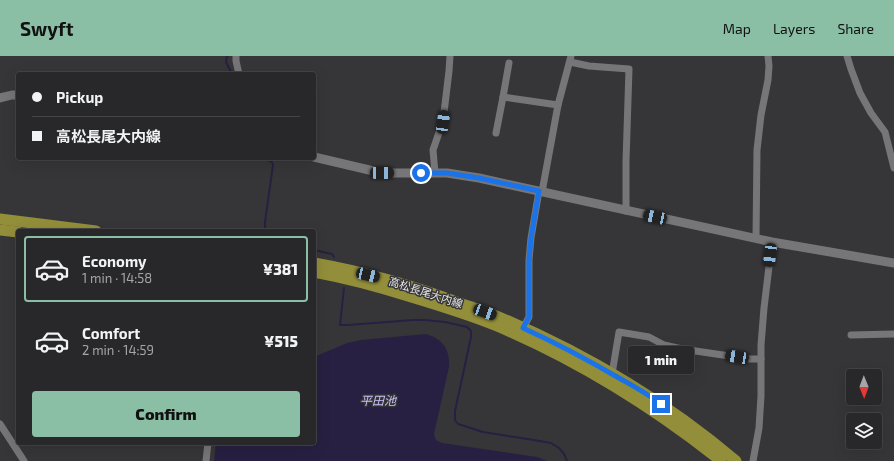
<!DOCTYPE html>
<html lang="en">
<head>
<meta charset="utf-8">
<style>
  body { margin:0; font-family:"Exo 2","Noto Sans JP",sans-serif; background:#303032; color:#f1f3f6; height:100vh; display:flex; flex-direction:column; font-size:15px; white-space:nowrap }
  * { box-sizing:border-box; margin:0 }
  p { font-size:13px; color:#a5a6a8 }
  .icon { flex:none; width:22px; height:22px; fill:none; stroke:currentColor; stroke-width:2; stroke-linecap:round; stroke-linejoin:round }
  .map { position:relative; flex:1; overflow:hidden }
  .side { position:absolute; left:16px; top:173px; width:300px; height:216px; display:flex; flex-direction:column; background:#28282a; border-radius:4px; box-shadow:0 4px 16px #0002,0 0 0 1px #444447 }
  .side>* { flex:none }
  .guide { position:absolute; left:16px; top:16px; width:300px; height:88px; border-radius:4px; box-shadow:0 4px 16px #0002,0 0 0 1px #444447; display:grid; align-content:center; height:88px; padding:0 16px; background:#28282a }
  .needle { width:26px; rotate:179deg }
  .controls { position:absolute; left:846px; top:313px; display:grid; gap:8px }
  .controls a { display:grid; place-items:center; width:36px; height:36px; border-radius:4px; background:#28282a; box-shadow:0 4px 16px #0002,0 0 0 1px #444447; font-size:20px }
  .end { position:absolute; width:18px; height:18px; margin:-9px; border:5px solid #1a73e8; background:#fff; box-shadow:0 0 0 2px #fff }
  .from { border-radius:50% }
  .bubble { position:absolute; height:28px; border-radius:4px; background:#28282a; box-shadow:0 4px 16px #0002,0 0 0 1px #444447; font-size:13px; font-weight:800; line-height:28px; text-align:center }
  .car { position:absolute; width:12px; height:24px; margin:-12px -6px; border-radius:5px; box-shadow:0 0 3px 1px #0007; background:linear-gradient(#222 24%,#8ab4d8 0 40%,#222 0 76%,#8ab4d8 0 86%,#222 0) }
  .guide b { display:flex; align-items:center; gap:14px; height:38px; font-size:15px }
  .guide b+b { border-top:1px solid #444447 }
  .guide i { width:10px; height:10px; background:#f1f3f6 }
  ul { padding:7px 0 0; list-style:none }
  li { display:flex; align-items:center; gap:12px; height:66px; margin:0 8px 6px; padding:0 8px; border:2px solid transparent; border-radius:4px }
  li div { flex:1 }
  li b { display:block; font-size:15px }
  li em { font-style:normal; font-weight:800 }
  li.current { border-color:#8abfa5 }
  li>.icon { width:36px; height:36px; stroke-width:1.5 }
  .button { display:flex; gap:8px; margin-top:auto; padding:8px 16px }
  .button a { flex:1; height:46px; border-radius:4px; background:#8abfa5; color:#111; font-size:16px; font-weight:800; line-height:46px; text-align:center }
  header { display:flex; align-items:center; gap:24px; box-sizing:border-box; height:56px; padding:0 20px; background:#8abfa5; color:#111 }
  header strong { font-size:19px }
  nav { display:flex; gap:22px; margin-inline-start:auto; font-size:14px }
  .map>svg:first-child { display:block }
  .water { fill:#272042 }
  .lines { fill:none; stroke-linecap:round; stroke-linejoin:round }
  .stream { stroke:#272042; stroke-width:2 }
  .minor { stroke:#767678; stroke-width:7 }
  .tertiary { stroke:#767678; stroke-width:9 }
  .primary { stroke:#938e3a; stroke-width:11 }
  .route { stroke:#1a73e8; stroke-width:5 }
  .labels { text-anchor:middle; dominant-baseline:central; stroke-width:3; stroke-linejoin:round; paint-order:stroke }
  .street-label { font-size:11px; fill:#e6e6e7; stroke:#363638 }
  .water-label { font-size:12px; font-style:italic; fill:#cac1f6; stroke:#363638 }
</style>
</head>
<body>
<header>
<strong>Swyft</strong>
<nav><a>Map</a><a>Layers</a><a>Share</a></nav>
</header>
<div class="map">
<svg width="894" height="405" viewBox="0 0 894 405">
  <rect width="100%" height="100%" fill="#363638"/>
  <path class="water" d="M426,278C443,283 450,293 449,311L434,378L436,384L442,387L537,401L547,405H214L216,387H314V301L347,287L361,284Z"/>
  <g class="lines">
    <g class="stream">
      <path d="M227,0L226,6L232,18"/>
      <path d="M263,102L272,106L273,109L265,166V175"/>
      <path d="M314,194L332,198L334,201"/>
      <path d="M344,232L340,269H348L413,264H425L445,266L467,271L471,275V281L455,355V364L458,368L483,376L534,384L551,387L559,392L564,398L567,405"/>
    </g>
    <g class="minor">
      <path d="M236,0V5L239,18"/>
      <path d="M847,0L851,13L860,37L871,57L885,76L894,112"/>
      <path d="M570,6L589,10L629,13L626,105V155"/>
      <path d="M503,41L558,49"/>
      <path d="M496,77L503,41L509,7"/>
      <path d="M435,117L433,94L443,65L449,15L450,0"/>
      <path d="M542,136L558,49L571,0"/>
      <path d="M756,182L757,94L761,59L768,24L769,10L768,0"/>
      <path d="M523,272L529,261V204L531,182L539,135"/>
      <path d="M851,279L894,278"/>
      <path d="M612,318L619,276L649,281L664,289L682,293L750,303H761"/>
      <path d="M0,368L24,405"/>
      <path d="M206,405L208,387"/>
      <path d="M753,405L759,372L761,340V289L764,252L772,186"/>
    </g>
    <g class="tertiary">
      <path d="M0,42L12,39H18"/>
      <path d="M314,101L382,117H447L479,122L772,186L894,207"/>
    </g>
    <g class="primary">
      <path d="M0,163L96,175"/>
      <path d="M0,174L18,176"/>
      <path d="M314,207C365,216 414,230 462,248C475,252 487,256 499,261C584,297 665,345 736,405"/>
      <path d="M314,216C346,222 377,230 408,240C438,249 468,258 497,270C577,304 653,351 721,405"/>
    </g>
  </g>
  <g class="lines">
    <path class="route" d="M421,117H447L479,122L539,135L531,182L529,204V261L523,272C556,287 588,304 619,322C633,330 648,338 661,348"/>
  </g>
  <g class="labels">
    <g class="street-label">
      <text transform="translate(426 236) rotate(18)">高松長尾大内線</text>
    </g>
    <g class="water-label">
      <text x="378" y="344">平田池</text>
    </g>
  </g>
</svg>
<div class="controls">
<a><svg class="needle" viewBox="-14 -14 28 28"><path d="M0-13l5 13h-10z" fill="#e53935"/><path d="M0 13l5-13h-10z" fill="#a5a6a8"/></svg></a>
<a><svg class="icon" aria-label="layers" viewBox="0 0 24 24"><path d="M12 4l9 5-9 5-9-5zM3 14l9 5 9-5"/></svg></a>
</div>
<i class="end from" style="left:421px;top:117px"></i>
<i class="end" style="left:661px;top:348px"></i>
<div class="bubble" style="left:628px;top:290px;width:66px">1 min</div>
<i class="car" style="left:443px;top:66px;rotate:8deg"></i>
<i class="car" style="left:382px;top:117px;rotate:90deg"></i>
<i class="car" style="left:655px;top:161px;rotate:282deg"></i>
<i class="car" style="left:770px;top:199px;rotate:187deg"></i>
<i class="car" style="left:368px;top:219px;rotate:103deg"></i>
<i class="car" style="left:485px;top:256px;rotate:110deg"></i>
<i class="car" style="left:737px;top:301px;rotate:279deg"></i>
<div class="guide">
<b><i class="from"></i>Pickup</b>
<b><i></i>高松長尾大内線</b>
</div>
<section class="side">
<ul>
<li class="current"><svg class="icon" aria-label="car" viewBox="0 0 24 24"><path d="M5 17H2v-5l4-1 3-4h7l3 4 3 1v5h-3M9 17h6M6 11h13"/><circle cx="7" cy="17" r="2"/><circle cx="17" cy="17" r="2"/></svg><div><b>Economy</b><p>1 min · 14:58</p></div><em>¥381</em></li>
<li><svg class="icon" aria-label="car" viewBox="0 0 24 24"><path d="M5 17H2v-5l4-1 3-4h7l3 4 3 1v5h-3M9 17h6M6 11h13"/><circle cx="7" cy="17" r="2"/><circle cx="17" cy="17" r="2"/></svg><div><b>Comfort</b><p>2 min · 14:59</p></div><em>¥515</em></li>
</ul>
<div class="button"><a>Confirm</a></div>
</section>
</div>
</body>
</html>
